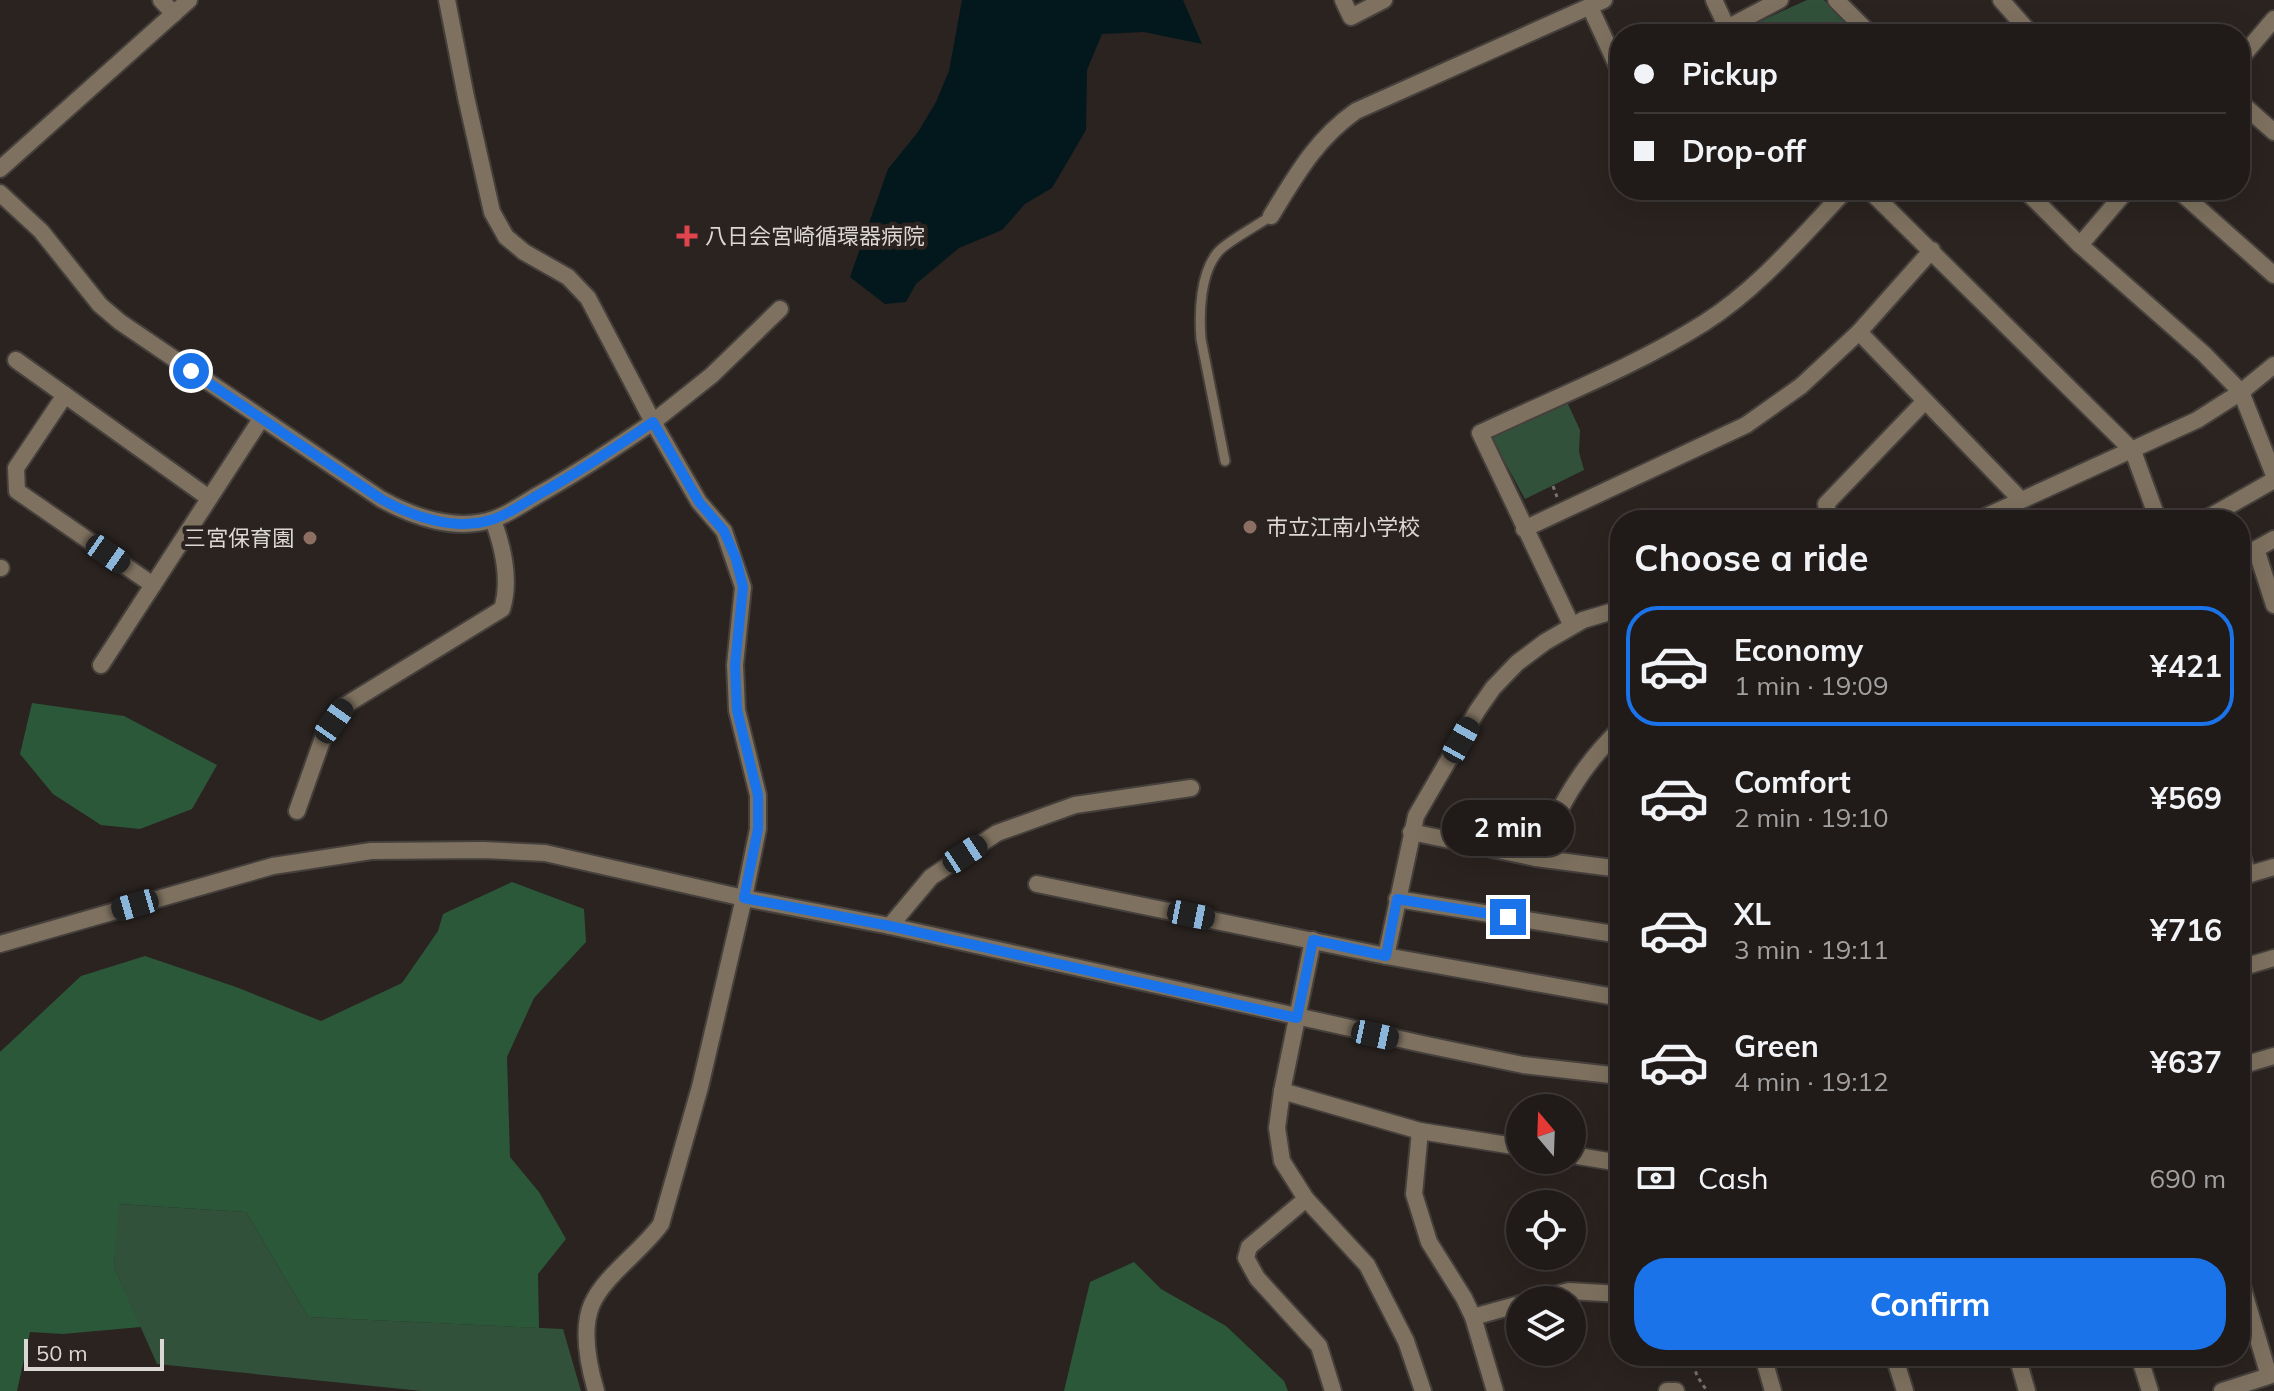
<!DOCTYPE html>
<html lang="en">
<head>
<meta charset="utf-8">
<style>
  body { margin:0; font-family:Mulish,"Noto Sans JP",sans-serif; background:#2d2725; color:#f1f3f6; height:100vh; display:flex; flex-direction:column; font-size:30px; white-space:nowrap }
  * { box-sizing:border-box; margin:0 }
  p { font-size:26px; color:#a2a1a2 }
  .icon { flex:none; width:44px; height:44px; fill:none; stroke:currentColor; stroke-width:2; stroke-linecap:round; stroke-linejoin:round }
  .map { position:relative; flex:1; overflow:hidden }
  .side { position:absolute; left:1610px; top:510px; width:640px; height:856px; display:flex; flex-direction:column; background:#201a18; border-radius:32px; box-shadow:0 8px 32px #0002,0 0 0 2px #3d3837 }
  .side>* { flex:none }
  .banner { position:absolute; left:1610px; top:24px; width:640px; height:176px; border-radius:32px; box-shadow:0 8px 32px #0002,0 0 0 2px #3d3837; display:grid; align-content:center; height:176px; padding:0 24px; background:#201a18 }
  .needle { width:52px; rotate:341deg }
  .fabs { position:absolute; left:1506px; top:1094px; display:grid; gap:16px }
  .fabs a { display:grid; place-items:center; width:80px; height:80px; border-radius:50%; background:#201a18; box-shadow:0 8px 32px #0002,0 0 0 2px #3d3837; font-size:40px }
  .scale { position:absolute; left:24px; bottom:20px; width:140px; box-sizing:border-box; padding-left:8px; border:4px solid #dbd7d4; border-top:0; font-size:22px; line-height:28px; white-space:nowrap; color:#dbd7d4; -webkit-text-stroke:6px #2a2320; paint-order:stroke }
  .end { position:absolute; width:36px; height:36px; margin:-18px; border:10px solid #1a73e8; background:#fff; box-shadow:0 0 0 4px #fff }
  .from { border-radius:50% }
  .bubble { position:absolute; height:56px; border-radius:28px; background:#201a18; box-shadow:0 8px 32px #0002,0 0 0 2px #3d3837; font-size:26px; font-weight:700; line-height:56px; text-align:center }
  .car { position:absolute; width:24px; height:48px; margin:-24px -12px; border-radius:10px; box-shadow:0 0 6px 2px #0007; background:linear-gradient(#222 24%,#8ab4d8 0 40%,#222 0 76%,#8ab4d8 0 86%,#222 0) }
  .banner b { display:flex; align-items:center; gap:28px; height:76px; font-size:30px }
  .banner b+b { border-top:2px solid #3d3837 }
  .banner i { width:20px; height:20px; background:#f1f3f6 }
  ul { padding:0; list-style:none }
  li { display:flex; align-items:center; gap:24px; height:120px; margin:0 16px 12px; padding:0 8px; border:4px solid transparent; border-radius:32px }
  li div { flex:1 }
  li b { display:block; font-size:30px }
  li em { font-style:normal; font-weight:700 }
  li.current { border-color:#1a73e8 }
  li>.icon { width:72px; height:72px; stroke-width:1.5 }
  h2 { padding:0 24px; font-size:36px; line-height:96px }
  .pay { display:flex; align-items:center; gap:20px; height:88px; padding:0 24px; font-size:30px }
  .pay p { margin-inline-start:auto }
  .cta { display:flex; gap:16px; margin-top:auto; padding:16px 24px }
  .cta a { flex:1; height:92px; border-radius:32px; background:#1a73e8; color:#fff; font-size:32px; font-weight:700; line-height:92px; text-align:center }
  .map>svg:first-child { display:block }
  .green { fill:#32513b }
  .forest { fill:#2c583a }
  .water { fill:#03181c }
  .lines { fill:none; stroke-linecap:round; stroke-linejoin:round }
  .service-casing { stroke:#46403d; stroke-width:13 }
  .minor-casing { stroke:#46403d; stroke-width:20 }
  .tertiary-casing { stroke:#46403d; stroke-width:20 }
  .path { stroke:#797370; stroke-width:3; stroke-dasharray:4 4; stroke-linecap:butt }
  .service { stroke:#7e715f; stroke-width:9 }
  .minor { stroke:#7e715f; stroke-width:16 }
  .tertiary { stroke:#7e715f; stroke-width:16 }
  .route { stroke:#1a73e8; stroke-width:10 }
  .health-dot { fill:#e0444e; stroke:#2a2320; stroke-width:3 }
  .education-dot { fill:#8d6e63; stroke:#2a2320; stroke-width:3 }
  .labels { text-anchor:middle; dominant-baseline:central; stroke-width:8; stroke-linejoin:round; paint-order:stroke }
  .poi-label { font-size:22px; fill:#dbd7d4; stroke:#2a2320; text-anchor:start }
</style>
</head>
<body>
<div class="map">
<svg width="2274" height="1391" viewBox="0 0 2274 1391">
  <rect width="100%" height="100%" fill="#2a2320"/>
  <g class="green">
    <path d="M1807,0H1824L1853,30L1848,34H1746L1745,28Z"/>
    <path d="M1564,402L1568,404L1580,430L1579,452L1584,470L1525,499L1490,435Z"/>
    <path d="M118,1204L246,1212L308,1317L563,1329L581,1391H422L157,1364L114,1267Z"/>
  </g>
  <g class="forest">
    <path d="M32,703L124,716L217,765L192,809L140,829L101,825L53,794L20,754Z"/>
    <path d="M512,882L584,909L586,942L534,998L507,1057L510,1157L539,1192L566,1239L538,1274L539,1328L308,1317L246,1212L119,1204L114,1267L141,1327L63,1334L30,1332L17,1391H0V1052L81,976L145,956L236,987L321,1021L402,983L438,931L443,914Z"/>
    <path d="M1134,1262L1161,1289L1226,1326L1284,1381L1288,1391H1064L1090,1282Z"/>
  </g>
  <path class="water" d="M962,0H1183L1202,44L1144,32L1102,34L1087,70L1086,130L1052,188L1025,204L1002,230L959,248L916,284L906,302L885,304L850,277L888,169L918,132L936,102L949,71Z"/>
  <g class="lines">
    <defs>
      <path id="service" d="M1225,461L1201,339C1199,313 1200,273 1218,252C1226,242 1258,225 1271,216"/>
      <g id="minor">
        <path d="M161,0L174,14"/>
        <path d="M1343,0L1351,17L1384,0"/>
        <path d="M1714,0L1730,34"/>
        <path d="M1836,0L1870,34"/>
        <path d="M2001,0L2031,34"/>
        <path d="M1590,7L1620,72"/>
        <path d="M1727,28L1780,0"/>
        <path d="M2240,59L2274,19"/>
        <path d="M2240,102L2274,132"/>
        <path d="M1869,190L2133,451L2158,520"/>
        <path d="M2025,190L2080,245L2204,354L2241,392L2274,475"/>
        <path d="M2178,190L2274,275"/>
        <path d="M1711,192L1713,190"/>
        <path d="M0,193L41,231L100,305L120,322L381,499C413,517 456,532 494,519C509,514 524,503 538,495C577,473 615,448 653,422L588,298L568,277L524,252L506,237L492,212L466,97L447,0"/>
        <path d="M1271,216C1296,175 1316,139 1356,111L1604,0"/>
        <path d="M2080,245L2127,190"/>
        <path d="M1859,332L2021,500"/>
        <path d="M16,360L209,498"/>
        <path d="M65,395L16,468L17,491L153,585"/>
        <path d="M1830,520L1826,504L1925,401"/>
        <path d="M1978,520L2197,420L2241,392L2274,365"/>
        <path d="M2204,520L2274,480"/>
        <path d="M1524,529L1746,425L1801,386L1859,332L1932,250"/>
        <path d="M2256,549L2274,605"/>
        <path d="M2240,558L2274,539"/>
        <path d="M0,568H1"/>
        <path d="M1572,626L1480,433C1554,398 1634,367 1704,323C1759,288 1801,237 1846,190"/>
        <path d="M101,665L261,419"/>
        <path d="M297,811L324,735L344,706L502,609C511,580 503,547 493,520"/>
        <path d="M1411,832L1536,858L1620,869"/>
        <path d="M2240,849L2248,875"/>
        <path d="M1536,858C1560,807 1579,768 1620,729"/>
        <path d="M2240,877L2274,867"/>
        <path d="M1037,884L1386,956L1620,998"/>
        <path d="M1397,899L1620,935"/>
        <path d="M890,926L931,877L997,833L1075,805L1191,788"/>
        <path d="M1313,940L1282,1091L1277,1128L1282,1161L1306,1199L1367,1265L1406,1341L1423,1391"/>
        <path d="M1386,956L1416,816L1477,711L1493,688L1517,663L1545,642L1583,620L1620,609"/>
        <path d="M2240,1066L2274,1056"/>
        <path d="M1282,1091L1420,1131L1520,1147"/>
        <path d="M1420,1131L1414,1194L1429,1242L1464,1298L1473,1317L1495,1391"/>
        <path d="M1572,1155L1620,1163"/>
        <path d="M1306,1199L1249,1247L1246,1258L1257,1278L1319,1346L1333,1391"/>
        <path d="M1536,1300L1569,1291L1620,1294"/>
        <path d="M1473,1317L1520,1304"/>
        <path d="M1763,1356L1773,1391"/>
        <path d="M1894,1356L1905,1391"/>
        <path d="M2017,1356L2027,1391"/>
        <path d="M2139,1356L2150,1391"/>
        <path d="M596,1391C589,1367 581,1329 592,1304C605,1275 642,1251 661,1224L700,1087L744,898"/>
        <path d="M1667,1391H1676"/>
        <path d="M2222,1391L2269,1376L2240,1279"/>
      </g>
      <g id="tertiary">
        <path d="M0,169L189,0"/>
        <path d="M744,898L758,829V795L737,710L735,665L743,587L724,531L699,502L653,422L712,375L780,309"/>
        <path d="M0,944L273,866L371,851L483,850L545,853L744,898L890,926L1427,1045L1523,1065L1620,1076"/>
        <path d="M2240,968L2274,958"/>
      </g>
    </defs>
    <use href="#service" class="service-casing"/>
    <use href="#minor" class="minor-casing"/>
    <use href="#tertiary" class="tertiary-casing"/>
    <g class="path">
      <path d="M1553,486L1557,497"/>
      <path d="M1691,1356L1697,1376L1707,1391"/>
    </g>
    <use href="#service" class="service"/>
    <use href="#minor" class="minor"/>
    <use href="#tertiary" class="tertiary"/>
  </g>
  <g class="lines">
    <path class="route" d="M191,371L381,499C413,517 456,532 494,519C509,514 524,503 538,495C577,473 615,448 653,422L699,502L724,531L736,559L743,587L735,665L737,710L758,795V829L744,898L890,926L1297,1018L1313,940L1386,956L1397,899L1508,917"/>
  </g>
  <path class="health-dot" d="M683 224h8v8h8v8h-8v8h-8v-8h-8v-8h8z"/>
  <g class="education-dot">
    <circle cx="1250" cy="527" r="8"/>
    <circle cx="310" cy="538" r="8"/>
  </g>
  <g class="labels">
    <g class="poi-label">
      <text x="705" y="236">八日会宮崎循環器病院</text>
      <text x="1266" y="527">市立江南小学校</text>
      <text x="294" y="538" text-anchor="end">三宮保育園</text>
    </g>
  </g>
</svg>
<div class="fabs">
<a><svg class="needle" viewBox="-14 -14 28 28"><path d="M0-13l5 13h-10z" fill="#e53935"/><path d="M0 13l5-13h-10z" fill="#a2a1a2"/></svg></a>
<a><svg class="icon" aria-label="locate" viewBox="0 0 24 24"><circle cx="12" cy="12" r="6"/><path d="M12 2v4M12 18v4M2 12h4M18 12h4"/></svg></a>
<a><svg class="icon" aria-label="layers" viewBox="0 0 24 24"><path d="M12 4l9 5-9 5-9-5zM3 14l9 5 9-5"/></svg></a>
</div>
<div class="scale">50 m</div>
<i class="end from" style="left:191px;top:371px"></i>
<i class="end" style="left:1508px;top:917px"></i>
<div class="bubble" style="left:1442px;top:800px;width:132px">2 min</div>
<i class="car" style="left:108px;top:554px;rotate:125deg"></i>
<i class="car" style="left:334px;top:721px;rotate:35deg"></i>
<i class="car" style="left:1461px;top:740px;rotate:29deg"></i>
<i class="car" style="left:965px;top:854px;rotate:57deg"></i>
<i class="car" style="left:135px;top:905px;rotate:254deg"></i>
<i class="car" style="left:1191px;top:915px;rotate:101deg"></i>
<i class="car" style="left:1375px;top:1035px;rotate:102deg"></i>
<div class="banner">
<b><i class="from"></i>Pickup</b>
<b><i></i>Drop-off</b>
</div>
<section class="side">
<h2>Choose a ride</h2>
<ul>
<li class="current"><svg class="icon" aria-label="car" viewBox="0 0 24 24"><path d="M5 17H2v-5l4-1 3-4h7l3 4 3 1v5h-3M9 17h6M6 11h13"/><circle cx="7" cy="17" r="2"/><circle cx="17" cy="17" r="2"/></svg><div><b>Economy</b><p>1 min · 19:09</p></div><em>¥421</em></li>
<li><svg class="icon" aria-label="car" viewBox="0 0 24 24"><path d="M5 17H2v-5l4-1 3-4h7l3 4 3 1v5h-3M9 17h6M6 11h13"/><circle cx="7" cy="17" r="2"/><circle cx="17" cy="17" r="2"/></svg><div><b>Comfort</b><p>2 min · 19:10</p></div><em>¥569</em></li>
<li><svg class="icon" aria-label="car" viewBox="0 0 24 24"><path d="M5 17H2v-5l4-1 3-4h7l3 4 3 1v5h-3M9 17h6M6 11h13"/><circle cx="7" cy="17" r="2"/><circle cx="17" cy="17" r="2"/></svg><div><b>XL</b><p>3 min · 19:11</p></div><em>¥716</em></li>
<li><svg class="icon" aria-label="car" viewBox="0 0 24 24"><path d="M5 17H2v-5l4-1 3-4h7l3 4 3 1v5h-3M9 17h6M6 11h13"/><circle cx="7" cy="17" r="2"/><circle cx="17" cy="17" r="2"/></svg><div><b>Green</b><p>4 min · 19:12</p></div><em>¥637</em></li>
</ul>
<div class="pay"><svg class="icon" aria-label="cash" viewBox="0 0 24 24"><path d="M3 7h18v10H3z"/><circle cx="12" cy="12" r="2"/></svg>Cash<p>690 m</p></div>
<div class="cta"><a>Confirm</a></div>
</section>
</div>
</body>
</html>
